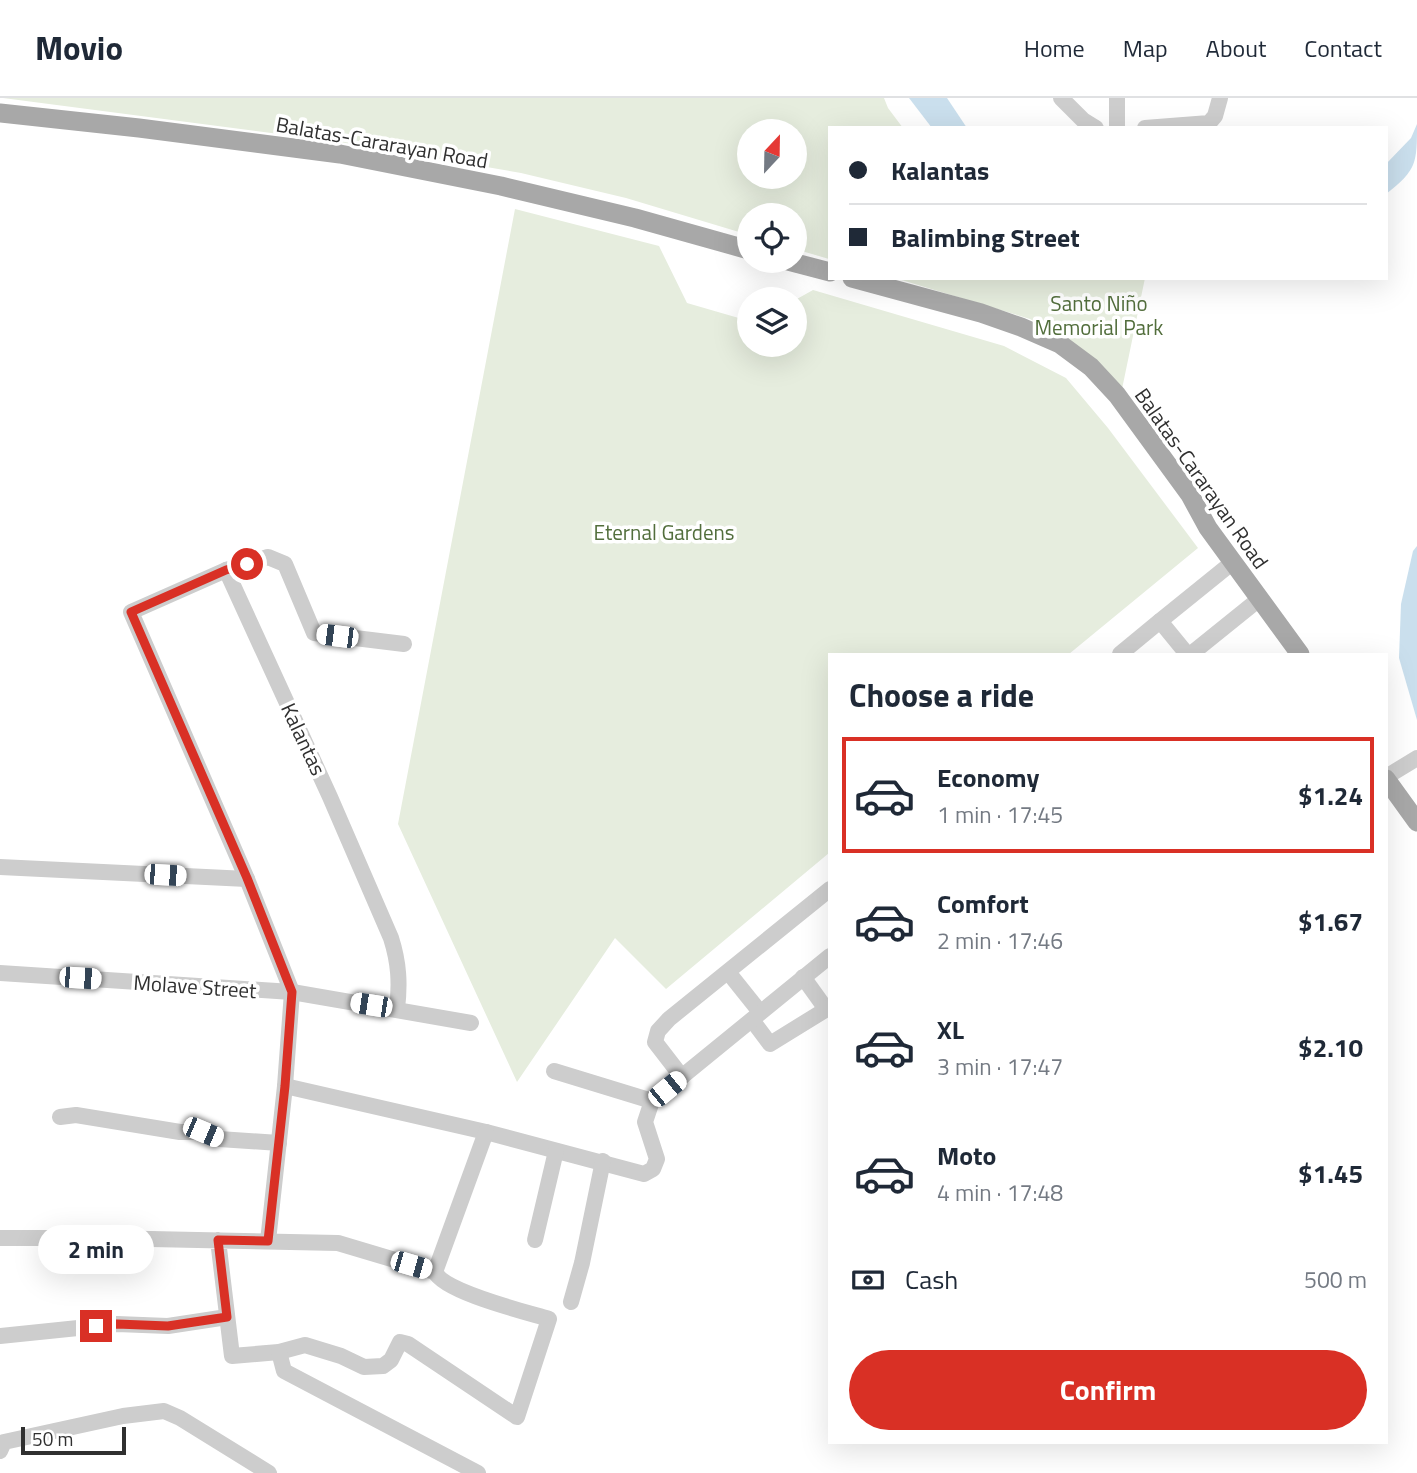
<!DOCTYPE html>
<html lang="en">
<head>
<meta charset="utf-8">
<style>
  body { margin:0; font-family:"Titillium Web",sans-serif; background:#f2f2f3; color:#1f2937; height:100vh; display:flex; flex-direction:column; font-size:26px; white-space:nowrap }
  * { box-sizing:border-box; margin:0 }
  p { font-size:23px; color:#747a83 }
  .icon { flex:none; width:38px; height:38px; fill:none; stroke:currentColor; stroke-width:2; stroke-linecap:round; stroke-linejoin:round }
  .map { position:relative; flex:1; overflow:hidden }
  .side { position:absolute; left:828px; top:555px; width:560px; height:791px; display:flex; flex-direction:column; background:#fff; border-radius:0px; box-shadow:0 7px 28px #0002 }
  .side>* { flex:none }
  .guide { position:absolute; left:828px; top:28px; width:560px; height:154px; border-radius:0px; box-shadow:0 7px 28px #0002; display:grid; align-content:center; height:154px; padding:0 21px; background:#fff }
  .needle { width:46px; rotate:22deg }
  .fabs { position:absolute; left:737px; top:21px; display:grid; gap:14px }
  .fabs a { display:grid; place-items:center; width:70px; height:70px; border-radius:50%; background:#fff; box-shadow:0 7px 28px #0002; font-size:35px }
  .scale { position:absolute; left:21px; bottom:18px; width:105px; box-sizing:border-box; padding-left:7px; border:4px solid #303030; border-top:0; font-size:19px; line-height:24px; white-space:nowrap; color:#303030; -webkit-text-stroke:5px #fff; paint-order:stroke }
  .end { position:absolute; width:32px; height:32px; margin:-16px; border:9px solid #d93025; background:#fff; box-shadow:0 0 0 4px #fff }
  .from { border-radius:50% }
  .bubble { position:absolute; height:49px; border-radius:24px; background:#fff; box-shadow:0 7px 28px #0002; font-size:23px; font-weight:700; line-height:49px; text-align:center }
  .car { position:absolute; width:21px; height:42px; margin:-21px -10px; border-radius:9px; box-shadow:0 0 5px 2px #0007; background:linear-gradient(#fff 24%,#345 0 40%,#fff 0 76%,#345 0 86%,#fff 0) }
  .guide b { display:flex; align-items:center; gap:24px; height:66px; font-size:26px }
  .guide b+b { border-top:2px solid #e0e1e3 }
  .guide i { width:18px; height:18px; background:#1f2937 }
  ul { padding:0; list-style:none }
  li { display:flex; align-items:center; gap:21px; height:116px; margin:0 14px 10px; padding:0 7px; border:4px solid transparent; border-radius:0px }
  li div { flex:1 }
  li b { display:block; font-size:26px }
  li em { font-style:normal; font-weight:700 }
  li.current { border-color:#d93025 }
  li>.icon { width:63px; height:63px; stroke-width:1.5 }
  h2 { padding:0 21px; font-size:32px; line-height:84px }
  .pay { display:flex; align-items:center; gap:18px; height:77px; padding:0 21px; font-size:26px }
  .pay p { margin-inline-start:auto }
  .cta { display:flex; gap:14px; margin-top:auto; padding:14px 21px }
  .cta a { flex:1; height:80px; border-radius:42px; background:#d93025; color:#fff; font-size:28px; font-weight:700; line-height:80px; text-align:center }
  header { display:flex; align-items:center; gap:42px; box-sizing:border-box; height:98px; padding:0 35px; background:#fff; border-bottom:2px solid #e0e1e3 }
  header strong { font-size:33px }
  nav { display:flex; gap:38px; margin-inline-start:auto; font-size:24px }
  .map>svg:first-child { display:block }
  .green { fill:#e6edde; fill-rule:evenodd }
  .water { fill:#cadfed }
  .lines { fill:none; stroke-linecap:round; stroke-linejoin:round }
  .minor { stroke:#cdcdcd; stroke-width:16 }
  .major { stroke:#a8a8a8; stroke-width:19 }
  .route { stroke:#d93025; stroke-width:9 }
  .labels { text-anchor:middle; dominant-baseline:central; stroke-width:7; stroke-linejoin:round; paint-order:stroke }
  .street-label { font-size:21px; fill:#303030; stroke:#fff }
  .park-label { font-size:21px; fill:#526e3c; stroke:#fff }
</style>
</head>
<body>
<header>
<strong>Movio</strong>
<nav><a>Home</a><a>Map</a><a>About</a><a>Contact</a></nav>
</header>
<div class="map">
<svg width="1417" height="1375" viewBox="0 0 1417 1375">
  <rect width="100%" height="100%" fill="#fff"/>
  <g class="green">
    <path d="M3,0H884L888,10L903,30H830L829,161L795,151L794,117H749V137L626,100L521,75L340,44ZM749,33H794V79H749Z"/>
    <path d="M515,111L659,148L687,205L749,223V247H794L795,202L813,192L1004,248L1066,280L1108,330L1198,450L1069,556H830L829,755L666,891L615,840L517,984L398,726Z"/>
    <path d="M895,180H1145L1122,291L1071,243L1030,221Z"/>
  </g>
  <g class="water">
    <path d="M909,0H947L967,30H932Z"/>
    <path d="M1417,26C1417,65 1417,72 1386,96V66L1411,40Z"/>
    <path d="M1417,448V622L1399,560L1401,506L1413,453Z"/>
  </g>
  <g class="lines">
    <g class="minor">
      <path d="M1061,0L1083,22L1096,30"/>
      <path d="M1117,0V30"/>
      <path d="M1145,30L1209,25L1215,18L1220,0"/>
      <path d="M226,472L330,699L391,840C399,865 400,886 397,911"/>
      <path d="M1160,523L1233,464"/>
      <path d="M1120,556L1160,523L1187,556"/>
      <path d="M1191,556L1258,502"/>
      <path d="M1386,679L1417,660"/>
      <path d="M0,769L247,781"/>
      <path d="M728,874L760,914"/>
      <path d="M0,875L292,894L471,925"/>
      <path d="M803,879L826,911"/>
      <path d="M752,922L770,946L830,909"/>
      <path d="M554,973L652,1003"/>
      <path d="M682,979L655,944L658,933L669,921L830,791"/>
      <path d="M285,988L486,1034L644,1076L653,1071L657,1061L645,1024L652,1003L830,858"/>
      <path d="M60,1019L76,1017L180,1034H203L219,1041L279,1045"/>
      <path d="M0,1140H104L338,1145L435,1174C444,1194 526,1214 549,1221L517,1319L408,1246L400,1244L391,1262L383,1268L364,1269L341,1258L305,1247L279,1254L232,1258L218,1142"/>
      <path d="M535,1142L556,1053"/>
      <path d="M268,1143L285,988L292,894L247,781L131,514L226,472L268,459L285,466L314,535L404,546"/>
      <path d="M435,1174L486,1034"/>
      <path d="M571,1204L582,1165L603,1063"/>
      <path d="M0,1238L117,1226L168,1228L227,1219"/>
      <path d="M279,1254L284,1273L478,1375"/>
      <path d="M0,1353L4,1344L123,1318L164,1313L180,1320L269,1375"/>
    </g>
    <g class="major">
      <path d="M0,15L139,30L340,56L501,88L635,120L749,152"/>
      <path d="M788,163L830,174"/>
      <path d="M852,180L981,215L1021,229L1060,246L1091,269L1117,297L1190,397L1208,430L1300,556"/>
      <path d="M1386,681L1417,724"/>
    </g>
  </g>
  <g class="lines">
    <path class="route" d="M96,1228L117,1226L168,1228L227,1219L218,1142L268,1143L285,988L292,894L247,780L131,514L226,472L247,466"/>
  </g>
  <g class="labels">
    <g class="street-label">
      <text transform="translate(382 44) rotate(10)">Balatas-Cararayan Road</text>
      <text transform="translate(1202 380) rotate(55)">Balatas-Cararayan Road</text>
      <text transform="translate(304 641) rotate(65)">Kalantas</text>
      <text transform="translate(195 888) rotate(4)">Molave Street</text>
    </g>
    <g class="park-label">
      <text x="1099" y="205">Santo Niño<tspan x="1099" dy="24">Memorial Park</tspan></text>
      <text x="664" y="434">Eternal Gardens</text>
    </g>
  </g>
</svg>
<div class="fabs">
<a><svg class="needle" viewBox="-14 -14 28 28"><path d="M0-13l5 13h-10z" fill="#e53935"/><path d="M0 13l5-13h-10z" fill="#747a83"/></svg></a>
<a><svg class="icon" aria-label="locate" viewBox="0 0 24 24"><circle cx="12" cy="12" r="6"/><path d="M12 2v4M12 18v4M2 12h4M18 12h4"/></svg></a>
<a><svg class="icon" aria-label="layers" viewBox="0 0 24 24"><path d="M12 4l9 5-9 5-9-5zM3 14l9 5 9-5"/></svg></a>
</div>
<div class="scale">50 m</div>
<i class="end from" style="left:247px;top:466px"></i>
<i class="end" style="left:96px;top:1228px"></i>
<div class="bubble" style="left:38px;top:1127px;width:116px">2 min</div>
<i class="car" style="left:337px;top:538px;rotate:277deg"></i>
<i class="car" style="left:165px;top:777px;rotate:93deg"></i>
<i class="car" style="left:80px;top:880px;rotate:94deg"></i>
<i class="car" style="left:371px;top:907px;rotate:279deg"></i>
<i class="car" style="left:667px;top:991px;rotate:51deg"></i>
<i class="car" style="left:203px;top:1034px;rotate:113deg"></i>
<i class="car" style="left:411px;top:1167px;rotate:106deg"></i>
<div class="guide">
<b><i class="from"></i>Kalantas</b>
<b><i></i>Balimbing Street</b>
</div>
<section class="side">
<h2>Choose a ride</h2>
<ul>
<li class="current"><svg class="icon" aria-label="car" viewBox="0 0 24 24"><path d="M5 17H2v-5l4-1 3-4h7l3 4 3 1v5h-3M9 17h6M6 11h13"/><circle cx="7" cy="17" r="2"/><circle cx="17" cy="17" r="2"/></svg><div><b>Economy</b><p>1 min · 17:45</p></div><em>$1.24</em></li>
<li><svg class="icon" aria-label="car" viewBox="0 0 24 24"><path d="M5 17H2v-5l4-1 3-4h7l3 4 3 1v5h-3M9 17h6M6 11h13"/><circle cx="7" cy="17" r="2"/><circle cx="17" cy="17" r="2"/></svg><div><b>Comfort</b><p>2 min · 17:46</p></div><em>$1.67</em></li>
<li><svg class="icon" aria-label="car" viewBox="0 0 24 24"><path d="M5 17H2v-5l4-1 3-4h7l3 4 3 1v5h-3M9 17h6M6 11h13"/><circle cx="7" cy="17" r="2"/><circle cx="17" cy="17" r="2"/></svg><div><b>XL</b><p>3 min · 17:47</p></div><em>$2.10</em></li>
<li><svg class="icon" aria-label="car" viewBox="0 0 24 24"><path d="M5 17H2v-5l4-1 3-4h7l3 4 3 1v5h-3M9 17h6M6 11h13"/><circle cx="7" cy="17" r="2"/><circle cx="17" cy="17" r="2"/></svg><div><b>Moto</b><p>4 min · 17:48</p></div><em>$1.45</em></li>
</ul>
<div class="pay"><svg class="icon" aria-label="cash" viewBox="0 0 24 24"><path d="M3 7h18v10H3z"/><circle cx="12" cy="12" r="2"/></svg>Cash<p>500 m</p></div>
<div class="cta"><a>Confirm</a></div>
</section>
</div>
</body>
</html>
